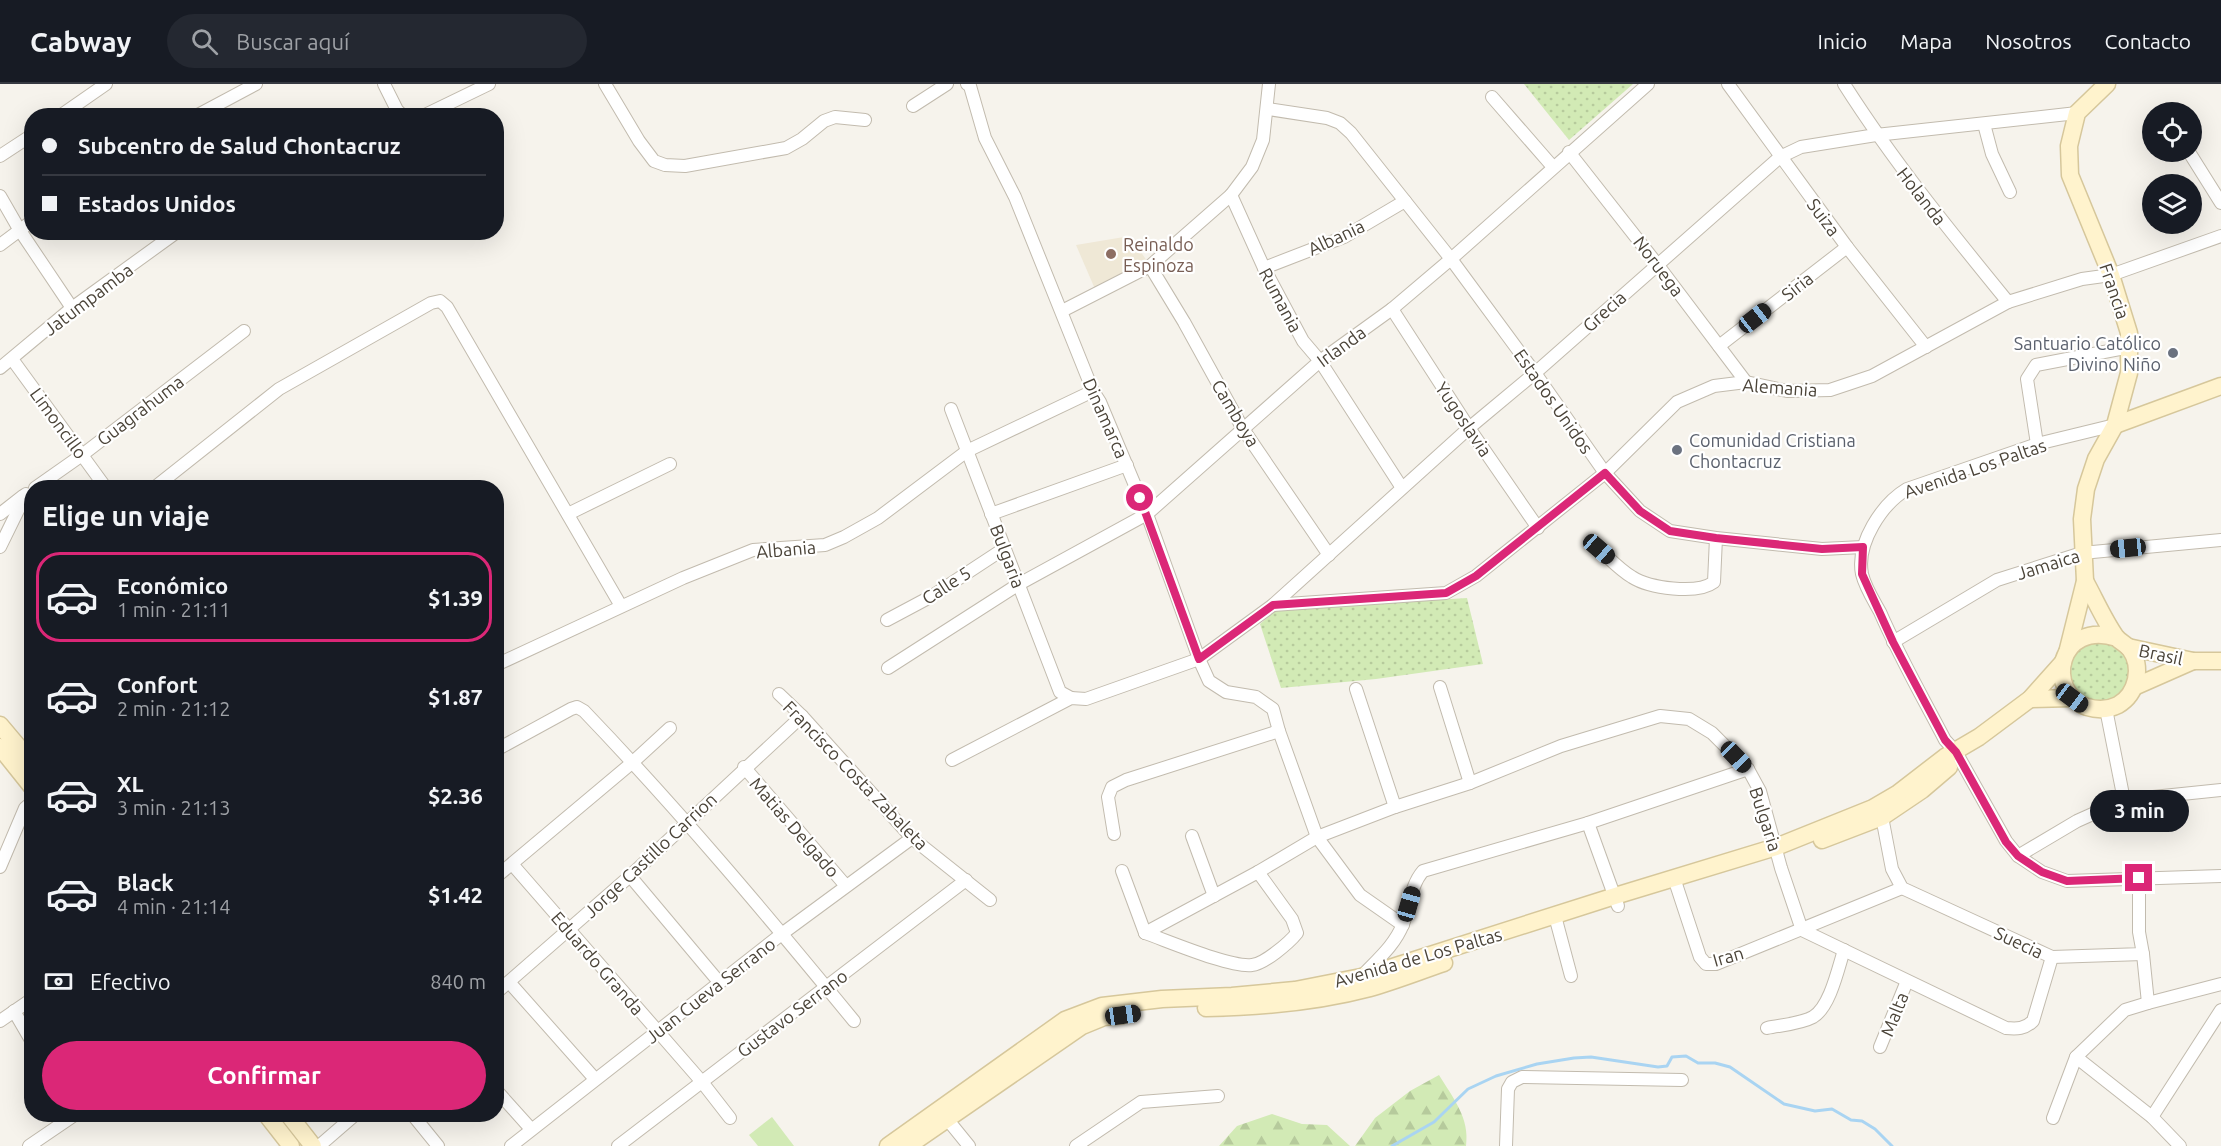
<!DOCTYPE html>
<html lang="es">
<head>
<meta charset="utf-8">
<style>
  body { margin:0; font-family:Ubuntu,sans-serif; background:#242831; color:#f1f3f6; height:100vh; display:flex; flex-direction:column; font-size:22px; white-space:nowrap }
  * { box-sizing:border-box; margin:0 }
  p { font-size:20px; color:#9ea1a6 }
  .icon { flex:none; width:33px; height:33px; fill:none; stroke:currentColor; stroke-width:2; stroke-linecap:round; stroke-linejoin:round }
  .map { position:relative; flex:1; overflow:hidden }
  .drawer { position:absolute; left:24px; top:396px; width:480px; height:642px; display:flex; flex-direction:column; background:#171b24; border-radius:24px; box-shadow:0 6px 24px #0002 }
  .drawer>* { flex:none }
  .guide { position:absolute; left:24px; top:24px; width:480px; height:132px; border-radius:24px; box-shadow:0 6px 24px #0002; display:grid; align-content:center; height:132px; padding:0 18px; background:#171b24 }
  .tools { position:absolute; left:2142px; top:18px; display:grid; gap:12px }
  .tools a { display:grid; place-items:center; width:60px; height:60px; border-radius:50%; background:#171b24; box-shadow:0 6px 24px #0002; font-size:30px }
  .end { position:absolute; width:27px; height:27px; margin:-14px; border:8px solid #db2777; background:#fff; box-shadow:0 0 0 3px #fff }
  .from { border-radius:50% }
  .bubble { position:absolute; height:42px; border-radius:21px; background:#171b24; box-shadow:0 6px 24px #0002; font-size:20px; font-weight:700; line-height:42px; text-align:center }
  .car { position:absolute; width:18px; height:36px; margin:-18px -9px; border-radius:8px; box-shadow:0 0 4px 2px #0007; background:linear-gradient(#222 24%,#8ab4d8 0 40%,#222 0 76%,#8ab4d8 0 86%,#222 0) }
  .guide b { display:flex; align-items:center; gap:21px; height:57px; font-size:22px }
  .guide b+b { border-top:2px solid #363941 }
  .guide i { width:15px; height:15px; background:#f1f3f6 }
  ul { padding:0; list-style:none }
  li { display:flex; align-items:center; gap:18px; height:90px; margin:0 12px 9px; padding:0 6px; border:3px solid transparent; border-radius:24px }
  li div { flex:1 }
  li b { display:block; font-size:22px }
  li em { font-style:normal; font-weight:700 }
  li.active { border-color:#db2777 }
  li>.icon { width:54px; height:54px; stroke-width:1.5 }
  h2 { padding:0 18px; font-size:27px; line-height:72px }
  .pay { display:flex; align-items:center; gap:15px; height:66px; padding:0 18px; font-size:22px }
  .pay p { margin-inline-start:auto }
  .cta { display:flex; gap:12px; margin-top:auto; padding:12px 18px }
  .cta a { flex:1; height:69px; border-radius:36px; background:#db2777; color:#fff; font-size:24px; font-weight:700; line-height:69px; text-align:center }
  header { display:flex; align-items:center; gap:36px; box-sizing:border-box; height:84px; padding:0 30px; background:#171b24; border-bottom:2px solid #363941 }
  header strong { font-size:28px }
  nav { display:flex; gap:33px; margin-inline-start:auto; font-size:21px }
  .search { width:420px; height:54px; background:#242831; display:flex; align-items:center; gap:15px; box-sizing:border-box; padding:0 21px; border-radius:33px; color:#9ea1a6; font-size:22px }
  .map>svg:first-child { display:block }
  .education { fill:#efe8d6 }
  .grass { fill:#d2eab5 }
  .forest { fill:url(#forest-firs) }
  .park { fill:url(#park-dots) }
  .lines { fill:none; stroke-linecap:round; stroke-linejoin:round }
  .stream { stroke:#a9d4f2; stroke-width:3 }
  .street-casing { stroke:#c2bbae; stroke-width:14 }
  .secondary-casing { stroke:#d6c79b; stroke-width:19 }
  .street { stroke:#fff; stroke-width:12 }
  .secondary { stroke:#fff3cd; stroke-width:16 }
  .route { stroke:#db2777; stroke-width:8 }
  .education-dot { fill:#8d6e63; stroke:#fff; stroke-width:2 }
  .worship-dot { fill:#6b7280; stroke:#fff; stroke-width:2 }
  .labels { text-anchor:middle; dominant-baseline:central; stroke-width:4.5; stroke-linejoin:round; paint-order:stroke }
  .street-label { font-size:18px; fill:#4b4439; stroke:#fff }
  .education-label { font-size:18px; fill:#785e54; stroke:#fff; text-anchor:start }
  .worship-label { font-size:18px; fill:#5b616d; stroke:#fff; text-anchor:end }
</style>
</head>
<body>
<header>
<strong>Cabway</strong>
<div class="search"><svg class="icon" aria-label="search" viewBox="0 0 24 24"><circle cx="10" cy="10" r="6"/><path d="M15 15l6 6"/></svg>Buscar aquí</div>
<nav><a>Inicio</a><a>Mapa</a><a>Nosotros</a><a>Contacto</a></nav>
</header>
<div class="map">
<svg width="2221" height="1062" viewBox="0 0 2221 1062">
  <defs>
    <pattern id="forest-firs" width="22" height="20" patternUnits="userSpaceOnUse" patternTransform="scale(1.5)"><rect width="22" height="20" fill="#d2eab5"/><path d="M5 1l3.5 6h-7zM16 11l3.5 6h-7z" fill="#b6ca9c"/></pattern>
    <pattern id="park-dots" width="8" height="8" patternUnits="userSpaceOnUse" patternTransform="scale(1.5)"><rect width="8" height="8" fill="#d2eab5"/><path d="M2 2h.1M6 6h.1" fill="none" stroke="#b6ca9c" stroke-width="1.8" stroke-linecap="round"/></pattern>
  </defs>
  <rect width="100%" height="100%" fill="#f6f3ec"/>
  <path class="education" d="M1130,152L1149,180L1095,205L1076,161Z"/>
  <path class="grass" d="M772,1033L794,1062H758L749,1051Z"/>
  <g class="forest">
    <path d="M1439,991C1453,1014 1470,1034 1466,1062H1355L1375,1034L1410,1007Z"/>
    <path d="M1272,1030L1302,1040L1327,1041L1350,1062H1219L1237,1042Z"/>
  </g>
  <g class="park">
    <path d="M1524,0H1633L1569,56Z"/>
    <path d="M1467,514L1483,580L1376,595L1281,604L1260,540L1276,526Z"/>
    <circle cx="2099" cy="588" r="30"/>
  </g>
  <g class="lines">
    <path class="stream" d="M1392,1062L1434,1038L1468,1005L1496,992L1537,980L1574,974L1591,973L1658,983L1667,982L1672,973L1686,972L1698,979H1715L1730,983L1784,1020L1815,1027L1832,1025L1851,1036L1862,1037L1875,1045L1892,1062"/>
    <defs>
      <g id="street">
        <path d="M384,0L397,26L403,32"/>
        <path d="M605,0L639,57L654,77L665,81L685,82L786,64L802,55L824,37L835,33L865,36"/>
        <path d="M967,0L970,2L985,54L1015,113L1093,307L1100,318L1147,430L1199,575L1209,597L1226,608L1256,613L1273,625L1279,647L1317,753L1360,811L1403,841"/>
        <path d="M1728,0L1847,163L1926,263"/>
        <path d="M1844,0C1893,77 1950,147 2008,218"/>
        <path d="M1492,13L1553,83"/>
        <path d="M913,22L947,0"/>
        <path d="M1268,25L1327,34L1340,39L1351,49L1451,175L1535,289L1605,389L1640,427L1670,447L1716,454L1822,465L1863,463"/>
        <path d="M60,32L106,0"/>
        <path d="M196,32L256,0"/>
        <path d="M423,32L489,0"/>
        <path d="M1984,40L1992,70L2010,108"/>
        <path d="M1569,68L1657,180L1746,298"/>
        <path d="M2189,68L2221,119"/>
        <path d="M0,72L32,51"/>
        <path d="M1231,111L1264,184L1303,257L1320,277L1402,404"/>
        <path d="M0,112L19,145L72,224"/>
        <path d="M0,161L32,137"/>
        <path d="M1150,182L1184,238L1243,345L1329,471"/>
        <path d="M1264,184L1344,153L1405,117"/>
        <path d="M1392,225L1469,344L1538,444"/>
        <path d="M1062,227L1150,182L1231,111L1252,83L1263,56L1269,0"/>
        <path d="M1719,262L1847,163"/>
        <path d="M12,275L106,404"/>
        <path d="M0,284L72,224L177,148"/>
        <path d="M951,325L1060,608L1071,614"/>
        <path d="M2115,341L2037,360L1907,405C1882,420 1856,459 1862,490C1865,503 1874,517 1880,528C1899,572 1923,614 1945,656L1956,668L2006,757L2018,772L2042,788L2067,797L2221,792"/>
        <path d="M2037,360L2027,295L2036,281L2130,263"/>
        <path d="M35,404L82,371L244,247"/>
        <path d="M154,404L279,305L431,219L440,217L447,223L621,522"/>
        <path d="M0,430L23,412"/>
        <path d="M568,430L670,380"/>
        <path d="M991,430L1127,381"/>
        <path d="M0,463L26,410"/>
        <path d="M1599,465C1609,474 1620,486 1632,493C1649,504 1697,511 1714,498L1716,454"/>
        <path d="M1273,521L1446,509L1476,492L1605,389L1677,318L1714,302L1746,298L1787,307L1830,306L1872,292L2008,218L2082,195L2111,191L2221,152"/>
        <path d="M887,536L932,512L1005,464"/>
        <path d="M1893,558L1997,496L2082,469L2221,456"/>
        <path d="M496,581L683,494L753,466L825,461L844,453L878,434L967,367L1093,307"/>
        <path d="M888,584L1019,500L1147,430L1320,277L1392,225L1451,175L1648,0"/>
        <path d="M1440,603L1470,699"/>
        <path d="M1356,605L1395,723"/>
        <path d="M779,610L802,632L912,754L990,816"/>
        <path d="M2106,625L2124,716"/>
        <path d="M496,666L571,625L577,623L584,627C679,726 767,831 854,937"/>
        <path d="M952,676L1071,614L1086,615L1199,575L1273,521L1469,344L1535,289L1780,73L1801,63L1876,51L2077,29"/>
        <path d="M744,683L846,802"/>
        <path d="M1882,733L1892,785L1902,804L2052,873L2143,870L2139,848V794"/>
        <path d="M1588,739L1618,822"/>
        <path d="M1114,750L1108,713L1112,703L1126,696L1279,647"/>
        <path d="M1192,752L1214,812"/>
        <path d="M2018,772L2077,737L2124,716L2221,706"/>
        <path d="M512,780L702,998L730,1034"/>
        <path d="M0,783L25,724L32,718"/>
        <path d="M1122,787L1145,849"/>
        <path d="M630,792L719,898"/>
        <path d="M496,793L633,678L670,644"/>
        <path d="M1674,794L1700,873L1706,880H1716L1902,804"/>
        <path d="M1555,832L1571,892"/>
        <path d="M1145,849L1258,788L1317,753L1395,723L1470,699L1561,662L1660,632L1689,635L1712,649L1748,685L1760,707L1781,784L1802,846L2006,944C2017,945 2025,945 2033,937L2052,873"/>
        <path d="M1145,849C1168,857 1231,884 1252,881C1264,880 1289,859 1297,849L1292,835L1258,788"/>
        <path d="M2143,870L2148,919L2221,900"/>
        <path d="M1362,892C1377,876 1395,861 1403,840C1410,823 1410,802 1423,787L1588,739L1748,685"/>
        <path d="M509,898L595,995"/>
        <path d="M496,909L630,792L802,632"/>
        <path d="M14,927L32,958"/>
        <path d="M0,937L32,915"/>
        <path d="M1767,944C1781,941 1800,940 1813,933C1830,923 1838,885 1844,866"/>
        <path d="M1880,963L1907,897"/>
        <path d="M2076,973L2152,1033L2180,1062"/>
        <path d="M496,1006L531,1045"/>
        <path d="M412,1030L438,1062"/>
        <path d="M943,1030L969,1062"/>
        <path d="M2152,1033L2221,926"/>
        <path d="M2053,1034L2076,973L2125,926L2148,919"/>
        <path d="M29,1062L76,1030"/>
        <path d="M319,1062L356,1030"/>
        <path d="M511,1062L783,849L912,754"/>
        <path d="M618,1062L966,796"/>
        <path d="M1076,1062L1141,1018L1218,1012"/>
        <path d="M1506,1062L1508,1005L1512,998L1522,993L1682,996"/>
      </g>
      <g id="secondary">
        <path d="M2115,341L2221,302"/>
        <path d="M2085,497C2095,515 2104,536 2116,553C2120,558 2126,560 2130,565C2143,583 2137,610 2118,621C2108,626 2097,626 2087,623C2044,608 2058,535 2117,554"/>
        <path d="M2128,563L2193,577H2221"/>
        <path d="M2068,565L2085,497L2082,435L2086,405L2096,375L2115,341L2129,289V249L2111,191L2070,91L2069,62L2077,29L2107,0"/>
        <path d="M2134,603L2193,577"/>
        <path d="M2030,615L2072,614"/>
        <path d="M0,641L32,679"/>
        <path d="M0,663L32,703"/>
        <path d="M1822,756L1882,733L1922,706L1949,683"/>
        <path d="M1206,924C1260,923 1317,918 1370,904C1395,897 1420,887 1444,879"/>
        <path d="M266,1030L291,1062"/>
        <path d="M288,1030L313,1062"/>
        <path d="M888,1062L1065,936L1102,922L1162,915L1232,912L1295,906L1361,893L1615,812L1776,763L1873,724L1897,710L1945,673L1979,653L2030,615L2063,578"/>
        <path d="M908,1062L1082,942L1104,933L1123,931"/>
      </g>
    </defs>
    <use href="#street" class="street-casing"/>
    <use href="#secondary" class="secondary-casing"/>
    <use href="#street" class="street"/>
    <use href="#secondary" class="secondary"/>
  </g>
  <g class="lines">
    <path class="route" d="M1140,414L1199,575L1273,521L1446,509L1476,492L1605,389L1640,427L1670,447L1716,454L1822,465L1863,463L1862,490L1893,558L1945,656L1956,668L2006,758L2018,772L2042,788L2067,797L2139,794"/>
  </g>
  <circle class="education-dot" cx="1111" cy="170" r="6"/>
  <g class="worship-dot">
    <circle cx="2173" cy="269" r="6"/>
    <circle cx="1677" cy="366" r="6"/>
  </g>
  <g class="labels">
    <g class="street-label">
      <text transform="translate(1922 112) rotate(52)">Holanda</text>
      <text transform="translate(1824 133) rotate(53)">Suiza</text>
      <text transform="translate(1336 153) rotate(-25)">Albania</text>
      <text transform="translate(1659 182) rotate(53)">Noruega</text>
      <text transform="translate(1797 202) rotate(-38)">Siria</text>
      <text transform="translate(2115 207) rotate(71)">Francia</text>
      <text transform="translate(88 215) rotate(-37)">Jatumpamba</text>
      <text transform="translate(1281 216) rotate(62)">Rumania</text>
      <text transform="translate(1604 227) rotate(-42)">Grecia</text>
      <text transform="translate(1341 262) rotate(-36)">Irlanda</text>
      <text transform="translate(1780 303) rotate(4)">Alemania</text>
      <text transform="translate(1554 317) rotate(55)">Estados Unidos</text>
      <text transform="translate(140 326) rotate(-37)">Guagrahuma</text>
      <text transform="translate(1236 329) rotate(59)">Camboya</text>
      <text transform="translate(1106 334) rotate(66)">Dinamarca</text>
      <text transform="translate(1464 335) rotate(56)">Yugoslavia</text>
      <text transform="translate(59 339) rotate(54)">Limoncillo</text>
      <text transform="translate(1975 384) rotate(-19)">Avenida Los Paltas</text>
      <text transform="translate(786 465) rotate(-5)">Albania</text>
      <text transform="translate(1008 472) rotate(69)">Bulgaria</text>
      <text transform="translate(2048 480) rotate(-17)">Jamaica</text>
      <text transform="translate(946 501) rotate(-33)">Calle 5</text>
      <text transform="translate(2161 570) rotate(12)">Brasil</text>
      <text transform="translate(856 691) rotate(46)">Francisco Costa Zabaleta</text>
      <text transform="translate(1766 735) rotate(72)">Bulgaria</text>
      <text transform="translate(795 743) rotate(49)">Matias Delgado</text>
      <text transform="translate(650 771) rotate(-43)">Jorge Castillo Carrion</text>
      <text transform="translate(2019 858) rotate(25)">Suecia</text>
      <text transform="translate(1728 872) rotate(-16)">Iran</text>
      <text transform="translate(1418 873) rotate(-16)">Avenida de Los Paltas</text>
      <text transform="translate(598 879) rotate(49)">Eduardo Granda</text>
      <text transform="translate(710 906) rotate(-38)">Juan Cueva Serrano</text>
      <text transform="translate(792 929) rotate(-37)">Gustavo Serrano</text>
      <text transform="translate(1894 930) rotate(-68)">Malta</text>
    </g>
    <g class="education-label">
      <text x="1123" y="160">Reinaldo<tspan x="1123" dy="21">Espinoza</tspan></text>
    </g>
    <g class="worship-label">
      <text x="2161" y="259">Santuario Católico<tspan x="2161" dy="21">Divino Niño</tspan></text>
      <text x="1689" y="356" text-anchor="start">Comunidad Cristiana<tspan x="1689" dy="21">Chontacruz</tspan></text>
    </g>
  </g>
</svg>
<div class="tools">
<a><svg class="icon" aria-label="locate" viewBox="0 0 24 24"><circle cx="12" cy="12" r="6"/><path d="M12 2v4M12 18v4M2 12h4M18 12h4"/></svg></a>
<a><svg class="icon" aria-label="layers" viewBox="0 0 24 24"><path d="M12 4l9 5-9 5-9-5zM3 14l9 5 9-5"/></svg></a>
</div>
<i class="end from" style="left:1140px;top:414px"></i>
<i class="end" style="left:2139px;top:794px"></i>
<div class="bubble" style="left:2090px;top:706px;width:99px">3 min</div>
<i class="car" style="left:1755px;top:234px;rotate:52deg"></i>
<i class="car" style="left:2128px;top:464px;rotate:264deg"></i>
<i class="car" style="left:1599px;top:465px;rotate:131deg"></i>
<i class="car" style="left:2072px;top:614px;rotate:127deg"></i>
<i class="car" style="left:1736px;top:673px;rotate:136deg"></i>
<i class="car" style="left:1409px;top:820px;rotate:16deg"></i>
<i class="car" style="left:1123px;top:931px;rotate:82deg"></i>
<div class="guide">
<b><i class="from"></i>Subcentro de Salud Chontacruz</b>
<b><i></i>Estados Unidos</b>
</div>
<section class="drawer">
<h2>Elige un viaje</h2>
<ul>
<li class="active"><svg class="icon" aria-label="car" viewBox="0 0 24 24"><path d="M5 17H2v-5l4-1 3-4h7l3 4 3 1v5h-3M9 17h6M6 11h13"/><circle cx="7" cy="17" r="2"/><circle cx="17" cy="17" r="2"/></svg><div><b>Económico</b><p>1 min · 21:11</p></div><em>$1.39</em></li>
<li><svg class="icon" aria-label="car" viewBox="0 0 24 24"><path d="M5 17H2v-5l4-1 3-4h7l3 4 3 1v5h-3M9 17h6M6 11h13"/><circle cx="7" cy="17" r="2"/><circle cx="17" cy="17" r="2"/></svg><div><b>Confort</b><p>2 min · 21:12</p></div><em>$1.87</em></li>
<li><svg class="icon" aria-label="car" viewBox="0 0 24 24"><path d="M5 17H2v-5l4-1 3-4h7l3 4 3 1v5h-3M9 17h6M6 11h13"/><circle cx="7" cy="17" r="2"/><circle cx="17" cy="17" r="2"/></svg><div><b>XL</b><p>3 min · 21:13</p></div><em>$2.36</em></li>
<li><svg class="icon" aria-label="car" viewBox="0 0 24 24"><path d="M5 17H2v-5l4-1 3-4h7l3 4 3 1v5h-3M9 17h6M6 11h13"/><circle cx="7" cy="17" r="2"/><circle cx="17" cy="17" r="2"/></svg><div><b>Black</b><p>4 min · 21:14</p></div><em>$1.42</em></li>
</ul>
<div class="pay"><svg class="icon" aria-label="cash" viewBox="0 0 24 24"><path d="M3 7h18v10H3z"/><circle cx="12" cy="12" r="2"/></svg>Efectivo<p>840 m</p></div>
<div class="cta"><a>Confirmar</a></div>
</section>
</div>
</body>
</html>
